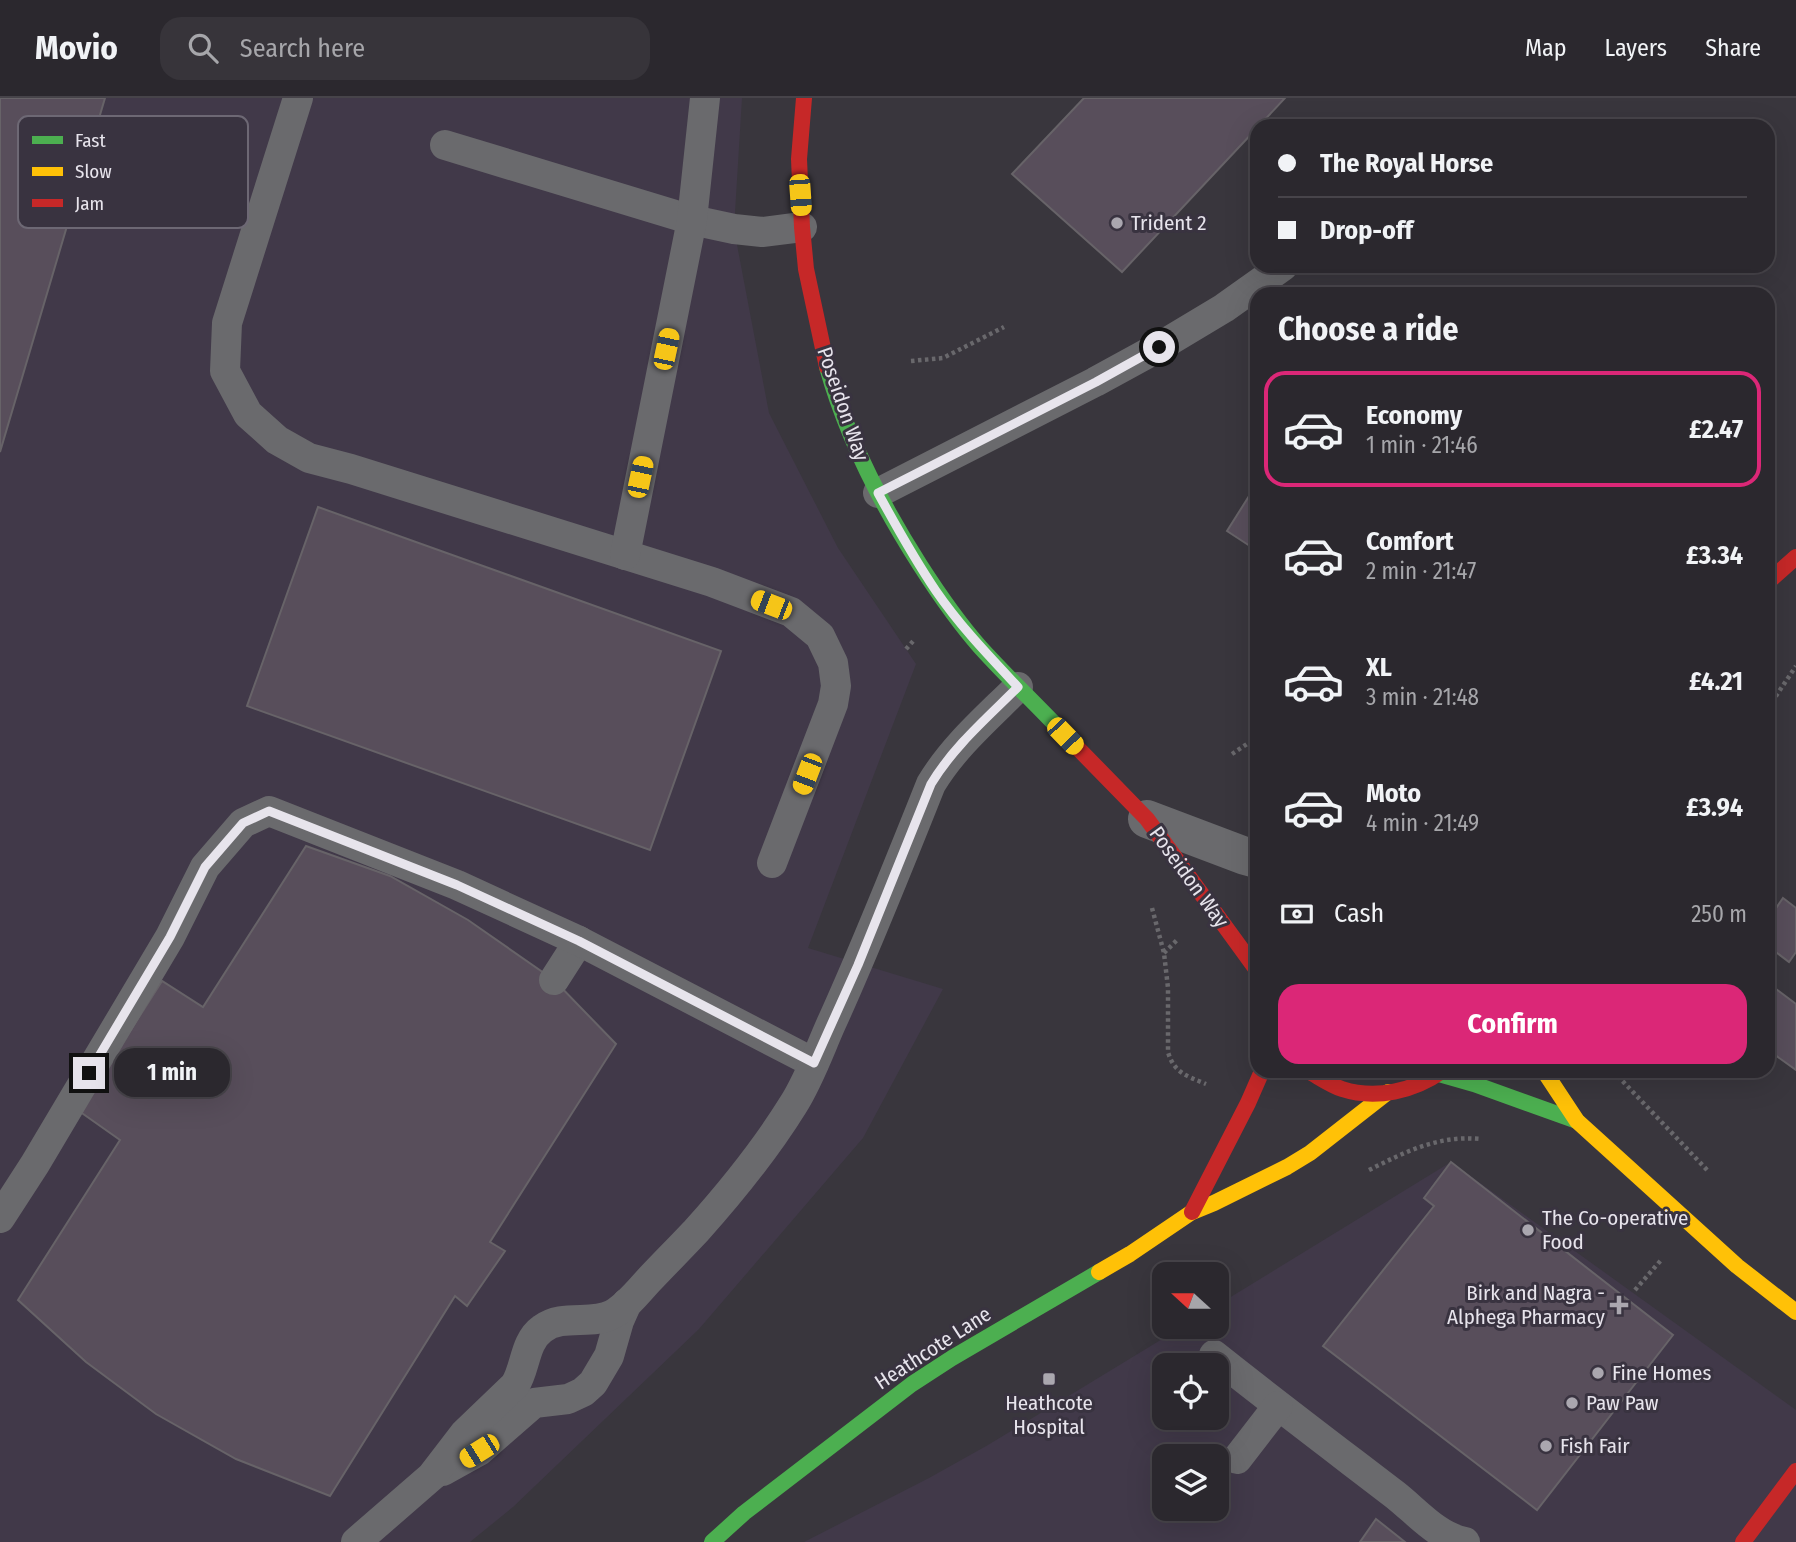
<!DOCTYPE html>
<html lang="en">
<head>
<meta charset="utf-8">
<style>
  body { margin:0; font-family:"Fira Sans Condensed",sans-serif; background:#37343a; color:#f1f3f6; height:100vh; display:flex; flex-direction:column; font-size:26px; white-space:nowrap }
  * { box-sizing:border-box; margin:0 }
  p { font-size:23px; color:#a6a6aa }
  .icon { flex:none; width:38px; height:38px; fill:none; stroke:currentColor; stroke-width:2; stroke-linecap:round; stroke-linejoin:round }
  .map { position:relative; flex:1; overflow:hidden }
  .details { position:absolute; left:1250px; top:189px; width:525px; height:791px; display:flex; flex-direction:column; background:#2b282e; border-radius:21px; box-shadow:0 7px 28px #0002,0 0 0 2px #47444a }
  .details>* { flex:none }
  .top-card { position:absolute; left:1250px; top:21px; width:525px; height:154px; border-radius:21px; box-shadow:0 7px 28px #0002,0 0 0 2px #47444a; display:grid; align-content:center; height:154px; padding:0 28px; background:#2b282e }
  .needle { width:46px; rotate:291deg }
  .controls { position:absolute; left:1152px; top:1164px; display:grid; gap:14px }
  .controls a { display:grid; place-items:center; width:77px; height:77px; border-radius:14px; background:#2b282e; box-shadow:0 7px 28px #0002,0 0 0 2px #47444a; font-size:35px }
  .end { position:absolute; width:32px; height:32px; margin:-16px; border:9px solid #e7e4ec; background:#111; box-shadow:0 0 0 4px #111 }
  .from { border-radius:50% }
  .bubble { position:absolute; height:49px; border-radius:21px; background:#2b282e; box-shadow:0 7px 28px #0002,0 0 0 2px #47444a; font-size:23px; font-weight:700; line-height:49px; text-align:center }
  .car { position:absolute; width:21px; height:42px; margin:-21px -10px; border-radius:9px; box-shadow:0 0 5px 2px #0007; background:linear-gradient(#f5c518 24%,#345 0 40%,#f5c518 0 76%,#345 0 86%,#f5c518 0) }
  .top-card b { display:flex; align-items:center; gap:24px; height:66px; font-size:26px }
  .top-card b+b { border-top:2px solid #47444a }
  .top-card i { width:18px; height:18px; background:#f1f3f6 }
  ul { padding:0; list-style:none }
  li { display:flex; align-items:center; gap:21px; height:116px; margin:0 14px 10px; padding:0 14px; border:4px solid transparent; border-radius:21px }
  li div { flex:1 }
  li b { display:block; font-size:26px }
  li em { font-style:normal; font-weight:700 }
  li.active { border-color:#db2777 }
  li>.icon { width:63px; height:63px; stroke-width:1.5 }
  h2 { padding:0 28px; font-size:32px; line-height:84px }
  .pay { display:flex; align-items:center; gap:18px; height:77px; padding:0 28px; font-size:26px }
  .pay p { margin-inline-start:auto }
  .action { display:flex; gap:14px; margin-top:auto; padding:14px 28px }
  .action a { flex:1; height:80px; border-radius:21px; background:#db2777; color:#fff; font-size:28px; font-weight:700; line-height:80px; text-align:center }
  header { display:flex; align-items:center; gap:42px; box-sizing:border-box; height:98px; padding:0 35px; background:#2b282e; border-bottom:2px solid #47444a }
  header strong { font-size:33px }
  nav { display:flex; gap:38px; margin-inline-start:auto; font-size:24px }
  .search { width:490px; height:63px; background:#37343a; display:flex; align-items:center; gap:18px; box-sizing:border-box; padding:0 24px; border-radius:21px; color:#a6a6aa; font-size:26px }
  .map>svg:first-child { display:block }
  .built { fill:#413949; fill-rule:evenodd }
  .building { fill:#584e5b; stroke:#676368; stroke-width:2 }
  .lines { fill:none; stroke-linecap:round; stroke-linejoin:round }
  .path { stroke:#69686c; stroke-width:4.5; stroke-dasharray:3.5 3.5; stroke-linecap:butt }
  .lane { stroke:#6a6a6d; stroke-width:30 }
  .street { stroke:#6a6a6d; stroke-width:38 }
  .fast { stroke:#4caf50; stroke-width:16 }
  .slow { stroke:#ffc107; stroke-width:16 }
  .jam { stroke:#c62828; stroke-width:16 }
  .route { stroke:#e7e4ec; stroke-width:9 }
  .poi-dot { fill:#aaa7af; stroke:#393340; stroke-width:2.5 }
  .labels { text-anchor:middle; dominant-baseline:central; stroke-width:6; stroke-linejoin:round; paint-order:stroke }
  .poi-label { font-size:21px; fill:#e7e4ec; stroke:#393340; text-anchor:start }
  .street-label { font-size:21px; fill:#e7e4ec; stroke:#393340 }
  .key { fill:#393340; stroke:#6d6874; stroke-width:2 }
  .key-label { font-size:19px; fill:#e7e4ec }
</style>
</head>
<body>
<header>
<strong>Movio</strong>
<div class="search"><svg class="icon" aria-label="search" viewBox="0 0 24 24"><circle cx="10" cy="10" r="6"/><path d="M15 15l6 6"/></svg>Search here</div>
<nav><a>Map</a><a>Layers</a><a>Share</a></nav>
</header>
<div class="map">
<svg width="1796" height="1444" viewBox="0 0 1796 1444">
  <rect width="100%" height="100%" fill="#39363d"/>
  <g class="built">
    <path d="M0,0H742L734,131L769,315L838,450L916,566L808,850L943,891L863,1040L699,1231L513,1409L470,1444H0Z"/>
    <path d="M1451,1064L1796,1312V1444H804L929,1380L988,1347L1182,1229L1216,1228V1208ZM1164,1267H1216V1320H1164ZM1164,1358H1216V1410H1164Z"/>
  </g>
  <g class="building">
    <path d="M0,0H105L0,354Z"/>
    <path d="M1084,0H1285L1259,28H1256V31L1122,174L1012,76Z"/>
    <path d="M1256,387V452L1227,433Z"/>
    <path d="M318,409L721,553L650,752L247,608Z"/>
    <path d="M306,748L390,778L468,822L554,882L616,946L490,1144L505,1153L467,1208L455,1198L330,1398L236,1361L156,1316L86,1264L18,1202L120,1042L79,1013L162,883L203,909Z"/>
    <path d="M1783,800L1796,810V854L1789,864L1768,848V822Z"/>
    <path d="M1768,885L1796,906V972L1768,952Z"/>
    <path d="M1451,1064L1673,1237L1537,1412L1323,1248L1434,1108L1424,1100Z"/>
    <path d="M1376,1421L1405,1444H1360Z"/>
  </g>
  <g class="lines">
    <g class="path">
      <path d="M911,263L943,260L1004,229"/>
      <path d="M906,551L915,541"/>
      <path d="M1768,610L1796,568"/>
      <path d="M1232,656L1256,640"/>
      <path d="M1152,810L1164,855L1168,890V954C1174,975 1187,978 1206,986"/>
      <path d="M1164,855L1177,842"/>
      <path d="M1613,973L1709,1074"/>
      <path d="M1369,1072C1405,1054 1438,1037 1480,1041"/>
      <path d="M1635,1192L1662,1161"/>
    </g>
    <g class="lane">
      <path d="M298,0L227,225L225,273L248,316L277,342L309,360L351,371L712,484L791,514L820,538L833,565L836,588L833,606L772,765"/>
      <path d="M445,47L692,122L734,131L762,134L802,129"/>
      <path d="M878,395L1095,284L1159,249L1224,210L1283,168"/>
      <path d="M625,457L692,122L705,0"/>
      <path d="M554,882L579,843"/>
      <path d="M0,1120L35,1066L170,839L205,769L243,725L269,713L457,787L579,843L814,965"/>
      <path d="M1214,1257C1273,1304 1334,1350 1394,1396C1416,1413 1437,1439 1465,1444"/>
      <path d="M1237,1361L1278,1308"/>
      <path d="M443,1373L479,1353L534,1305L568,1301L583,1294L593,1285L609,1258L619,1223L627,1205"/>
      <path d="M356,1444L432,1378L465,1335L515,1287C526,1270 524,1244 542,1231C563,1215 592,1228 613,1216C627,1208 638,1194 648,1183C664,1166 680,1150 696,1133C731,1094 765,1052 793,1007C809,982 819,953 831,926C867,847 899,766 931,686C954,648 987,620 1018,589"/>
    </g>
    <path class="street" d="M1147,721L1245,758L1256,761"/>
    <g class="fast">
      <path d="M827,269C847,340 881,406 920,467C938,495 958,524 980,549C1008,580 1038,608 1066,638"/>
      <path d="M1439,976L1474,986L1577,1023"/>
      <path d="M712,1444L744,1415L912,1286L952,1260L1099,1174"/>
    </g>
    <g class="slow">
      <path d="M1544,973L1577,1023L1737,1168L1796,1214"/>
      <path d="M1099,1174L1130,1156L1192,1114L1214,1105L1287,1069L1310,1055L1388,994"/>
    </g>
    <g class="jam">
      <path d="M804,0L799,61L802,129L806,171L827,269"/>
      <path d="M1768,484L1796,459"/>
      <path d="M1066,638L1147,721L1256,871"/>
      <path d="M1308,973C1319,979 1330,987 1342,991C1376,1002 1414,993 1442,973"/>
      <path d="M1192,1114L1248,1005L1262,973"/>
      <path d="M1743,1444L1796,1373"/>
    </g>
  </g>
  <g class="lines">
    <path class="route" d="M89,975L170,839L205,769L243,725L269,713L457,787L579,843L814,965L858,867L931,686C954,648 987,620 1018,589C989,558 960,528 936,493C915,462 896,428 878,395L1096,284L1159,249"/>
  </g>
  <g class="poi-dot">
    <circle cx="1117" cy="125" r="7"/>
    <circle cx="1528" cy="1132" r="7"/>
    <path d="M1615.5 1196.5h7v7h7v7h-7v7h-7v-7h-7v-7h7z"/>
    <circle cx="1598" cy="1275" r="7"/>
    <rect x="1042" y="1274" width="14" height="14" rx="3.5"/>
    <circle cx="1572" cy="1305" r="7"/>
    <circle cx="1546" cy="1348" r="7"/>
  </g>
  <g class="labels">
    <g class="poi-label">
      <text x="1131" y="125">Trident 2</text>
      <text x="1542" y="1120">The Co-operative<tspan x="1542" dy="24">Food</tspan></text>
      <text x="1605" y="1195" text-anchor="end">Birk and Nagra -<tspan x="1605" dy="24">Alphega Pharmacy</tspan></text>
      <text x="1612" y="1275">Fine Homes</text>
      <text x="1049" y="1305" text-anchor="middle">Heathcote<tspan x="1049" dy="24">Hospital</tspan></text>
      <text x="1586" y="1305">Paw Paw</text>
      <text x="1560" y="1348">Fish Fair</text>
    </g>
    <g class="street-label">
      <text transform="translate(843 306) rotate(71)">Poseidon Way</text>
      <text transform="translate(1189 779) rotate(54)">Poseidon Way</text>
      <text transform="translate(933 1250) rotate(-33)">Heathcote Lane</text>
    </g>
  </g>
  <rect x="18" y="18" width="230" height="112" rx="10" class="key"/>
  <rect x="32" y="38" width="31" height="8" fill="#4caf50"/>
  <rect x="32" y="69" width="31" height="9" fill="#ffc107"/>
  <rect x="32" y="101" width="31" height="8" fill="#c62828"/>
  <g class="key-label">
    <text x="75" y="49">Fast</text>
    <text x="75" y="80">Slow</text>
    <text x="75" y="112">Jam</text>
  </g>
</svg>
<div class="controls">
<a><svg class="needle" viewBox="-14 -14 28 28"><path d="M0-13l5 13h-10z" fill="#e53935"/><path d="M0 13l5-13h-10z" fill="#a6a6aa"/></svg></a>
<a><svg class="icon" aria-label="locate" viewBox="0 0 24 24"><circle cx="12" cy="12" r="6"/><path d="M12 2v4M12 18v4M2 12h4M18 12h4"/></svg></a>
<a><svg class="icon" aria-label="layers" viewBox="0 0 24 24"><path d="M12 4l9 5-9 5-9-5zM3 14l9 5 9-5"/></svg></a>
</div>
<i class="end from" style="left:1159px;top:249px"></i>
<i class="end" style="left:89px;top:975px"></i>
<div class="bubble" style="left:114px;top:950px;width:116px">1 min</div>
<i class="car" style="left:800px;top:97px;rotate:176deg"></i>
<i class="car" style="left:666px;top:251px;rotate:12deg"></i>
<i class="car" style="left:640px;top:379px;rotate:12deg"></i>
<i class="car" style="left:771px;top:507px;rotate:291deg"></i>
<i class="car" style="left:1065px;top:638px;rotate:136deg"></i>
<i class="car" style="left:807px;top:676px;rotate:201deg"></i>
<i class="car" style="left:479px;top:1353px;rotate:238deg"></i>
<div class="top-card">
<b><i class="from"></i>The Royal Horse</b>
<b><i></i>Drop-off</b>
</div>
<section class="details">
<h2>Choose a ride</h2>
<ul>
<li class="active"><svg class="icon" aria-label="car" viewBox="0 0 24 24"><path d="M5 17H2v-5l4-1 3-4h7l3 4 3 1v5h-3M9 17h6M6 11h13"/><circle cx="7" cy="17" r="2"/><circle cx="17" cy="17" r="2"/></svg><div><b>Economy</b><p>1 min · 21:46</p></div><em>£2.47</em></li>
<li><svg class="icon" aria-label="car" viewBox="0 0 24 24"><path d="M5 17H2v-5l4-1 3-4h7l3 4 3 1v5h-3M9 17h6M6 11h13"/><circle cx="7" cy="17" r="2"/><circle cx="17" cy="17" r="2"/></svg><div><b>Comfort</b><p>2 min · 21:47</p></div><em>£3.34</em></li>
<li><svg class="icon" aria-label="car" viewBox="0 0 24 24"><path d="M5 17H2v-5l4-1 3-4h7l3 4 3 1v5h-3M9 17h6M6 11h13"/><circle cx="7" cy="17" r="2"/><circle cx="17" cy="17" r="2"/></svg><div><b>XL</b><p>3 min · 21:48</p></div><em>£4.21</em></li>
<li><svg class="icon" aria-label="car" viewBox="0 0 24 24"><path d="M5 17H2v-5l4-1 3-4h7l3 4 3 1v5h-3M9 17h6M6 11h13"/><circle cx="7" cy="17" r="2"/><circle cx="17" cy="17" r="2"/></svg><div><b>Moto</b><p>4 min · 21:49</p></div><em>£3.94</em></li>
</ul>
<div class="pay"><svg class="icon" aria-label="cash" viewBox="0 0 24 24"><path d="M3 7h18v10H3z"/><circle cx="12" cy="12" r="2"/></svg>Cash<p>250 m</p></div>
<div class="action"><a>Confirm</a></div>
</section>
</div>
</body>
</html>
